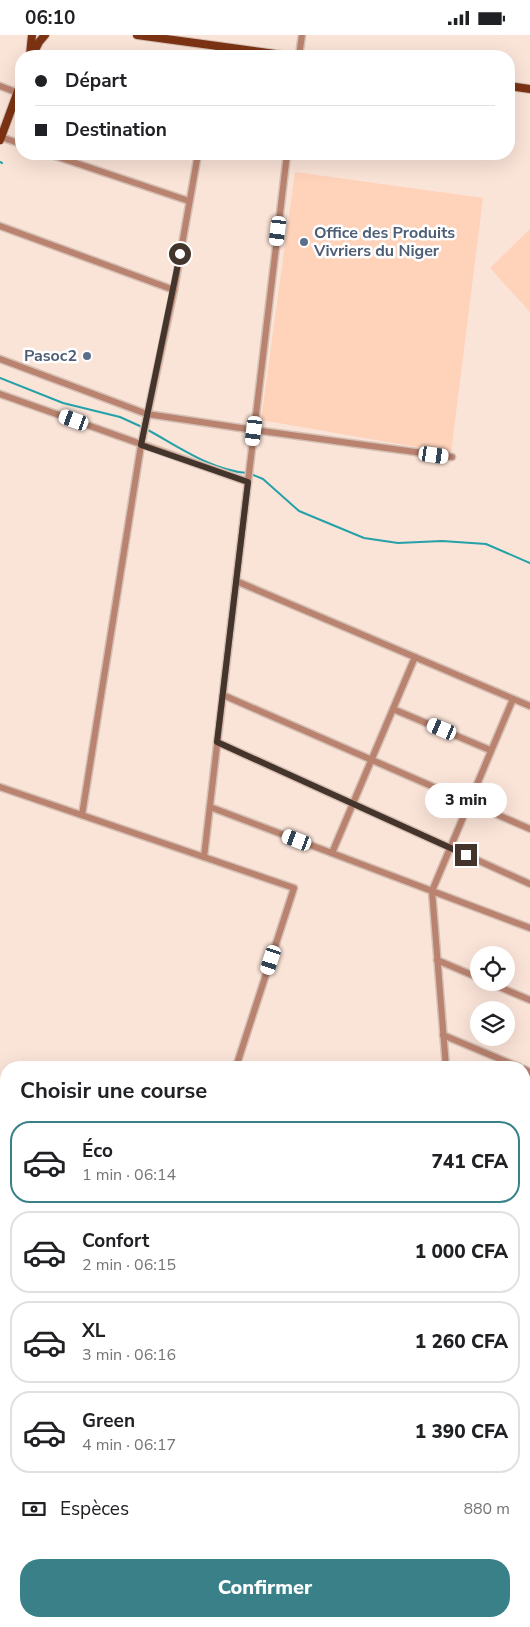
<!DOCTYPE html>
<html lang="fr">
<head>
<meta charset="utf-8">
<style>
  body { margin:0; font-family:"Nunito Sans",sans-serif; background:#f6f6f6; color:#202124; height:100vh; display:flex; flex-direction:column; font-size:19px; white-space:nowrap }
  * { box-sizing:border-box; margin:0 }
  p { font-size:16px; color:#757577 }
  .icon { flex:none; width:28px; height:28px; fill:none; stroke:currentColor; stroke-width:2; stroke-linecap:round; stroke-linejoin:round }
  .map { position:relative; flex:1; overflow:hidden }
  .sheet { position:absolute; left:0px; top:1026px; width:530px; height:566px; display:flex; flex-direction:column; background:#fff; border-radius:20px 20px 0 0; box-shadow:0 5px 20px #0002 }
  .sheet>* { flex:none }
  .guide { position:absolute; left:15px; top:15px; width:500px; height:110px; border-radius:20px; box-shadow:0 5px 20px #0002; display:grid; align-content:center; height:110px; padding:0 20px; background:#fff }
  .tools { position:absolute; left:470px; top:911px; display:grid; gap:10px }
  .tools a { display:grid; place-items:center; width:45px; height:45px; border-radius:50%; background:#fff; box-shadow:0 5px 20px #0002; font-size:25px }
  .end { position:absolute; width:22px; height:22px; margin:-11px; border:6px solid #43342c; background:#fff; box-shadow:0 0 0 2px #fff }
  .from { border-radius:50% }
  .bubble { position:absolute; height:35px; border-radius:18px; background:#fff; box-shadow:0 5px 20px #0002; font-size:16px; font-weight:800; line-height:35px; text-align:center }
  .car { position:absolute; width:15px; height:30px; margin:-15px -8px; border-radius:6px; box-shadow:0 0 4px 1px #0007; background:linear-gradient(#fff 24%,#345 0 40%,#fff 0 76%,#345 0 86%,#fff 0) }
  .guide b { display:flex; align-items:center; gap:18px; height:48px; font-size:19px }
  .guide b+b { border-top:1px solid #e0e0e0 }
  .guide i { width:12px; height:12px; background:#202124 }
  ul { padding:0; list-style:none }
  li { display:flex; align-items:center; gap:15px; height:82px; margin:0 10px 8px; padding:0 10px; border:2px solid #e0e0e0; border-radius:20px }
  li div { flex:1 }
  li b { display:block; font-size:19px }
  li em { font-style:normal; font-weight:800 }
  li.selected { border-color:#398089 }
  li>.icon { width:45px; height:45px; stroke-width:1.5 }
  h2 { padding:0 20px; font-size:22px; line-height:60px }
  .pay { display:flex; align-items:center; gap:12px; height:55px; padding:0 20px; font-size:19px }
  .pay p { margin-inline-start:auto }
  .button { display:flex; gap:10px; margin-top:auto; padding:10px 20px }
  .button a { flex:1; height:58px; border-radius:20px; background:#398089; color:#fff; font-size:20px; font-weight:800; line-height:58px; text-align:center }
  .status { display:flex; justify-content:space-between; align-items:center; height:35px; padding:0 25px; background:#fff; direction:ltr }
  .status svg { height:14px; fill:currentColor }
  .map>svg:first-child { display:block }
  .built { fill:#ffd2ba }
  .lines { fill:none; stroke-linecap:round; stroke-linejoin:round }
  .stream { stroke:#25a1a8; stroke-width:2 }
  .minor-casing { stroke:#d5c0b5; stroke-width:9 }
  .major-casing { stroke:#d5c0b5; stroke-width:10 }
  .minor { stroke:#b9836f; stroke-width:6 }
  .major { stroke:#7c3313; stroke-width:8 }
  .route { stroke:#43342c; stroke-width:6 }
  .service-dot { fill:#5c6f8a; stroke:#fff; stroke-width:2 }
  .labels { text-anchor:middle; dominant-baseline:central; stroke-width:5; stroke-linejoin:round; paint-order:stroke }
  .service-label { font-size:16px; font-weight:bold; fill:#4e5e75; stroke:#fff; text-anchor:start }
</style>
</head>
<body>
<div class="status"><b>06:10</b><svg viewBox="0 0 49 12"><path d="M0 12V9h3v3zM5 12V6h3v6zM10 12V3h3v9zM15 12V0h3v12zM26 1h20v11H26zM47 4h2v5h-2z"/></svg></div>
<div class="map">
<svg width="530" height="1592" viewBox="0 0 530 1592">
  <rect width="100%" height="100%" fill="#fae3d7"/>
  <g class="built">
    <path d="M295,137L483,163L451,418L261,385Z"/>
    <path d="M530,194V277L490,233Z"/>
  </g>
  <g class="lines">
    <g class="stream">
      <path d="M0,127L2,128"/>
      <path d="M0,343L63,368L120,382L142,392"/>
      <path d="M146,394C178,411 210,435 247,438"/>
      <path d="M251,439L263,444L299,476L364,503L398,508L442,506L486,509L530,528"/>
    </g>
    <defs>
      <g id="minor">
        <path d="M216,21L218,11"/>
        <path d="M299,21L302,0"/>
        <path d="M0,51L21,59"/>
        <path d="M1,102L21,109"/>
        <path d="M49,119L189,166"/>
        <path d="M0,191L174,255"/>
        <path d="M0,324L147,379L254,395L452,422"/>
        <path d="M0,359L248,447"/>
        <path d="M236,546L530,671"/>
        <path d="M223,660L530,794"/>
        <path d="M393,674L490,715"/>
        <path d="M217,707L530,849"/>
        <path d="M0,752L294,853L236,1032"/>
        <path d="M210,772L530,893"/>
        <path d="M82,780L141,410L174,255L198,119"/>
        <path d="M332,818L415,622"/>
        <path d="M204,822L230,598L287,119"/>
        <path d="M437,925L479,943"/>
        <path d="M490,948L530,965"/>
        <path d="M443,1000L519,1032"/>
        <path d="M446,1032L432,856L513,664"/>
        <path d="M524,1034L530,1037"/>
        <path d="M0,1064L6,1066"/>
        <path d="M524,1102L530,1105"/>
        <path d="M524,1256L530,1242"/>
        <path d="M0,1278L6,1280"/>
        <path d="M0,1317L6,1298"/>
        <path d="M524,1444L530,1447"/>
        <path d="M524,1510L530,1496"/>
        <path d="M379,1592L382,1586"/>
        <path d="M488,1592L490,1586"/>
      </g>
      <g id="major">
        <path d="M137,0L290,21"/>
        <path d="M30,20L32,0"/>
        <path d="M32,21L39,7L45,0"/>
        <path d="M509,51L530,54"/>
        <path d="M0,105L21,48"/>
      </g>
    </defs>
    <use href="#minor" class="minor-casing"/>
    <use href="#major" class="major-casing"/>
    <use href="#minor" class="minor"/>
    <use href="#major" class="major"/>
  </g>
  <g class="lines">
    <path class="route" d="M180,219L141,410L248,447L217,707L466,820"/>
  </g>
  <g class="service-dot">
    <circle cx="304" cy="207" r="5"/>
    <circle cx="87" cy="321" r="5"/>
  </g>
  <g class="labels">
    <g class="service-label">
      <text x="314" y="198">Office des Produits<tspan x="314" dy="18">Vivriers du Niger</tspan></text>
      <text x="77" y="321" text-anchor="end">Pasoc2</text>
    </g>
  </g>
</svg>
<div class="tools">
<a><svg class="icon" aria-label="locate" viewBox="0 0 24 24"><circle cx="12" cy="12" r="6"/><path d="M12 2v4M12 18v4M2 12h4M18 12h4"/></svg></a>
<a><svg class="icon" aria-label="layers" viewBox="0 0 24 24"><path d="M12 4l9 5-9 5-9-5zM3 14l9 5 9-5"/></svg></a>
</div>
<i class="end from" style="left:180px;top:219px"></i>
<i class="end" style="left:466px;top:820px"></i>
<div class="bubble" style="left:425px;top:748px;width:82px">3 min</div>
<i class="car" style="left:278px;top:196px;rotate:187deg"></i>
<i class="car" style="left:74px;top:385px;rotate:290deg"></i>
<i class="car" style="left:254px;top:396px;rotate:187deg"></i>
<i class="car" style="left:434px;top:420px;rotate:98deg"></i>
<i class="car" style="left:442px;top:694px;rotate:293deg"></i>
<i class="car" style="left:297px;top:805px;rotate:291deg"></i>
<i class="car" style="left:271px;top:925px;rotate:198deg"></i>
<div class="guide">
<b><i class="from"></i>Départ</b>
<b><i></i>Destination</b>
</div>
<section class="sheet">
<h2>Choisir une course</h2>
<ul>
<li class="selected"><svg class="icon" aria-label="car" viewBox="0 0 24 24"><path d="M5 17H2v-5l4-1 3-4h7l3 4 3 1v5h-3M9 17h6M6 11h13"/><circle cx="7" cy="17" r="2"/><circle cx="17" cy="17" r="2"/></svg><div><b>Éco</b><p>1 min · 06:14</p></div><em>741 CFA</em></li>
<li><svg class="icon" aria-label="car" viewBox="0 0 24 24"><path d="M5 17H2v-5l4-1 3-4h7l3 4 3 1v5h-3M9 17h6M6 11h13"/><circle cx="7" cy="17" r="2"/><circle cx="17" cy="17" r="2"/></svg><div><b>Confort</b><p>2 min · 06:15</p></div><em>1 000 CFA</em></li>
<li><svg class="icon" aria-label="car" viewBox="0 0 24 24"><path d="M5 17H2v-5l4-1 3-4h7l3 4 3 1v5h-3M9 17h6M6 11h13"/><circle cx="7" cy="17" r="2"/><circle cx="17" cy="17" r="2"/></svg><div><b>XL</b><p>3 min · 06:16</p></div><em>1 260 CFA</em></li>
<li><svg class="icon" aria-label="car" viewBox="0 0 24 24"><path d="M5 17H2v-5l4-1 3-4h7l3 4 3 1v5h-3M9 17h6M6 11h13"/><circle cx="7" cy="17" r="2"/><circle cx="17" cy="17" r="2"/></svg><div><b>Green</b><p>4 min · 06:17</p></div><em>1 390 CFA</em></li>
</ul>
<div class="pay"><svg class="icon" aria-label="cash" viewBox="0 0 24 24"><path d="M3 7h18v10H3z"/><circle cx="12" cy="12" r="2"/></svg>Espèces<p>880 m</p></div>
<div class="button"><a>Confirmer</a></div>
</section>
</div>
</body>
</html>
